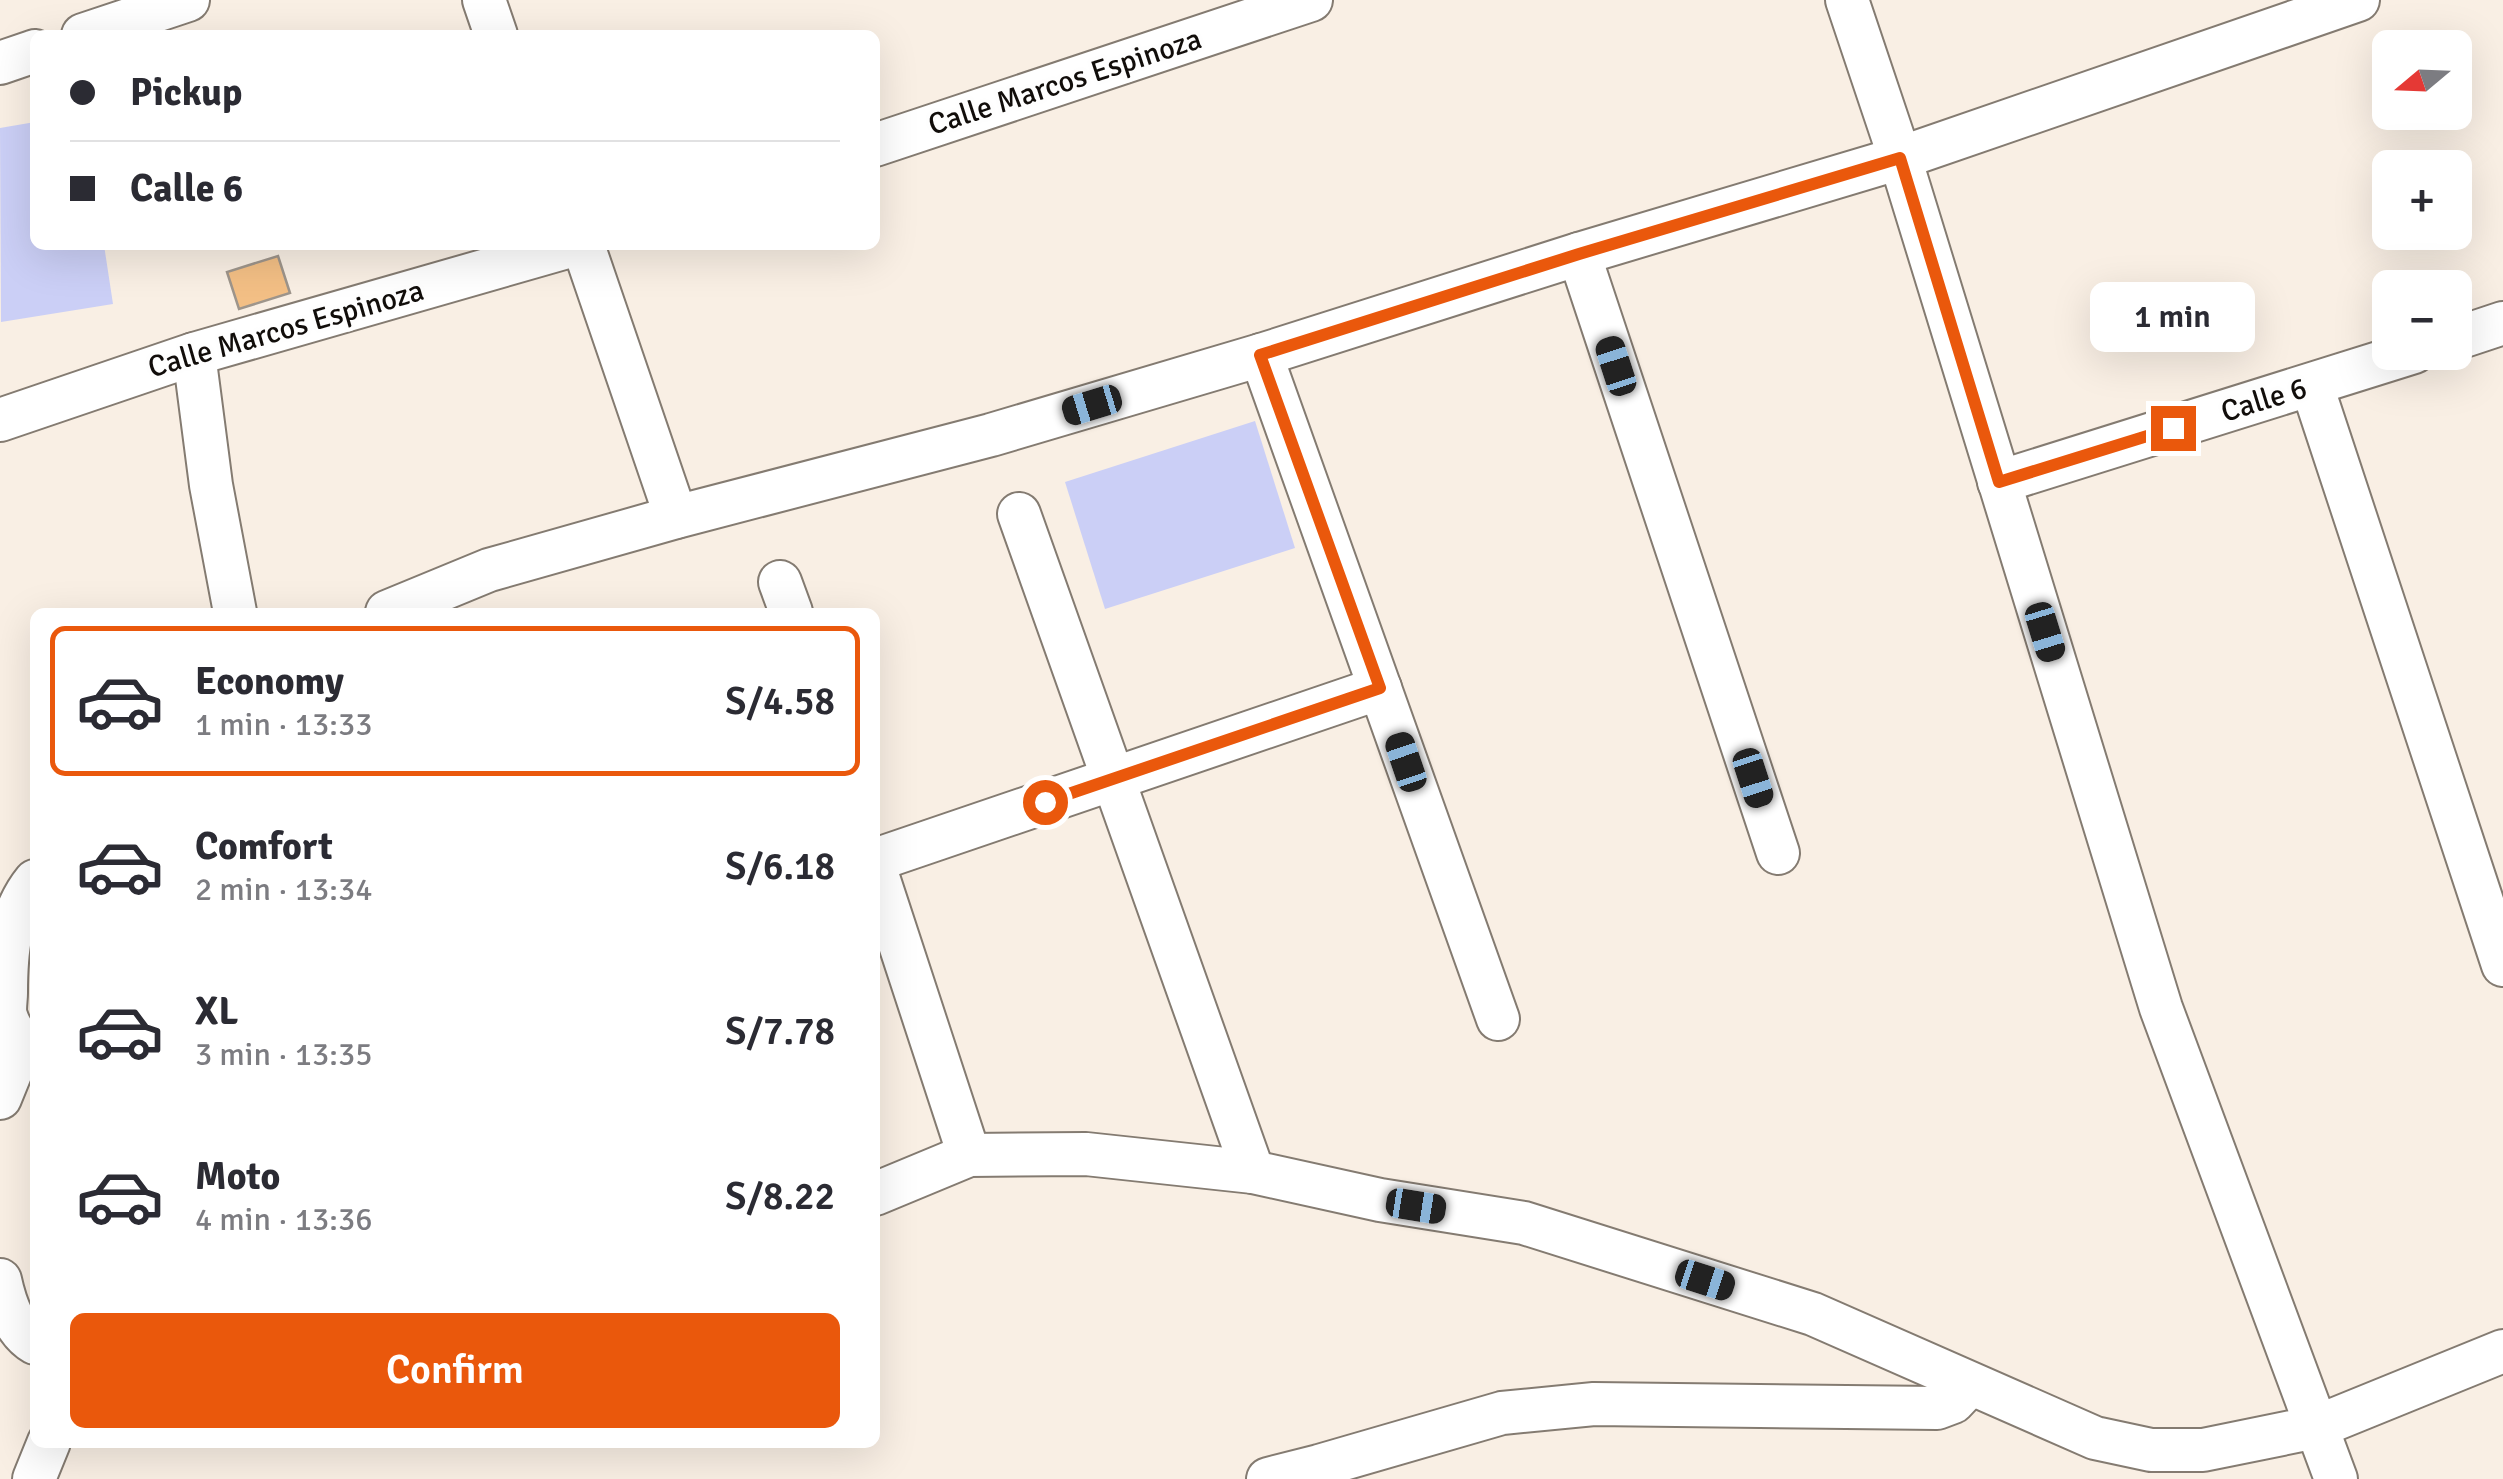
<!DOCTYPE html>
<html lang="en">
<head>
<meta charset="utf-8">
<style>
  body { margin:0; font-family:Signika,sans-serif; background:#f7f7f7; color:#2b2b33; height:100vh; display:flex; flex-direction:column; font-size:38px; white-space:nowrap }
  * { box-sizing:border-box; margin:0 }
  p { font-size:32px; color:#7c7c81 }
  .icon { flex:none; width:55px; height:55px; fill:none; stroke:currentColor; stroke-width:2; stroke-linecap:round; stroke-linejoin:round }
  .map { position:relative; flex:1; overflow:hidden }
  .panel { position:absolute; left:30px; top:608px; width:850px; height:840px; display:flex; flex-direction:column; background:#fff; border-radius:15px; box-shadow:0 10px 40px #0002 }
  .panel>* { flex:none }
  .top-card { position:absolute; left:30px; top:30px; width:850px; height:220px; border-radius:15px; box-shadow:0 10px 40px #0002; display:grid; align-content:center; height:220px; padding:0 40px; background:#fff }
  .needle { width:65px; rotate:251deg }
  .buttons { position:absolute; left:2372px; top:30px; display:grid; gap:20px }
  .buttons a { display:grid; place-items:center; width:100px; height:100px; border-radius:15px; background:#fff; box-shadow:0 10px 40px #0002; font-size:50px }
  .end { position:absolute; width:45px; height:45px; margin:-22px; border:12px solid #ea580c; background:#fff; box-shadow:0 0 0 5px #fff }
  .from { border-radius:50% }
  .bubble { position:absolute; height:70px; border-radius:15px; background:#fff; box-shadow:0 10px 40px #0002; font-size:32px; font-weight:600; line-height:70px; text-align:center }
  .car { position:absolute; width:30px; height:60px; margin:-30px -15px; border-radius:12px; box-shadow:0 0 8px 2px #0007; background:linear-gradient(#222 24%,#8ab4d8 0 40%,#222 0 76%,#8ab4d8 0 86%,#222 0) }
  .top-card b { display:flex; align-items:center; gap:35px; height:95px; font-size:38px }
  .top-card b+b { border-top:2px solid #e1e1e2 }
  .top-card i { width:25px; height:25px; background:#2b2b33 }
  ul { padding:18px 0 0; list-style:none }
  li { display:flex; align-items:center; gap:30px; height:150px; margin:0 20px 15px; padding:0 20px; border:5px solid transparent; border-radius:15px }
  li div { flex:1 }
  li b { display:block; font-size:38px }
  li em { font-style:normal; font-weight:600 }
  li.on { border-color:#ea580c }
  li>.icon { width:90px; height:90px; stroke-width:1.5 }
  .cta { display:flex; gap:20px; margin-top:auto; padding:20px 40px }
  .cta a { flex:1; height:115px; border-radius:15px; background:#ea580c; color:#fff; font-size:40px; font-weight:600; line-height:115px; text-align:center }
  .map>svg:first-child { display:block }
  .green { fill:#cbcff6 }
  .building { fill:#f3bf85; stroke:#9e958b; stroke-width:2.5 }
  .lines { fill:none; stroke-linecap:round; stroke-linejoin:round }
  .minor-casing { stroke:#847b71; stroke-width:46 }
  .minor { stroke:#fff; stroke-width:42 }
  .route { stroke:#ea580c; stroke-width:12 }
  .labels { text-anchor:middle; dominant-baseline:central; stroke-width:8; stroke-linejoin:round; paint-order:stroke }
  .street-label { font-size:30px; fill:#110d0a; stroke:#fefefe }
</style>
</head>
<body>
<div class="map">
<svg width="2503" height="1479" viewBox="0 0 2503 1479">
  <rect width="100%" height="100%" fill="#f9efe4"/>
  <g class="green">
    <path d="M35,122V245H104L113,304L1,322L0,128Z"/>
    <path d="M1255,421L1295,548L1105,609L1065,482Z"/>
  </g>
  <path class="building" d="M278,256L290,293L239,309L227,272Z"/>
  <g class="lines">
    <defs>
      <g id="minor">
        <path d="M484,0L496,35"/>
        <path d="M1847,0L1900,158L2161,1008L2336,1479"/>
        <path d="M83,35L188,0"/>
        <path d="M0,63L35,51"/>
        <path d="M875,145L1311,0"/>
        <path d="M583,245L676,517"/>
        <path d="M1579,254L1778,853"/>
        <path d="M2455,339L2503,323"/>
        <path d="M194,354L211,485L235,612"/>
        <path d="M1261,355L1498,1019"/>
        <path d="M2312,386L2503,965"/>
        <path d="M0,420L194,354L574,245"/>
        <path d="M1999,482L2414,352"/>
        <path d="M1019,514L1253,1172"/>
        <path d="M780,582L791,612"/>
        <path d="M387,612L489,570L676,517L991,435L1261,355L1579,254L1900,158L2358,0"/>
        <path d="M875,860L1380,688"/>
        <path d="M875,868L969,1155"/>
        <path d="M35,881C9,913 6,953 6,993C6,1000 4,1009 6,1016C11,1032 21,1044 35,1051"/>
        <path d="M0,1098L22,1044"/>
        <path d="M875,1194L969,1155L1086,1154L1253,1172L1380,1200L1524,1223L1813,1314L2095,1438L2151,1450H2203L2316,1427L2503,1351"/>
        <path d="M0,1280C5,1303 14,1331 35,1343"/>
        <path d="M34,1479L49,1442"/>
        <path d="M1268,1479L1319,1466L1502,1413L1594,1404L1937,1408L1953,1402L1970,1384"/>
      </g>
    </defs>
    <use href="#minor" class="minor-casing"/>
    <use href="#minor" class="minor"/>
  </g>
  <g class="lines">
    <path class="route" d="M1045,802L1380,688L1260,355L1579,254L1900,158L1999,482L2173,428"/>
  </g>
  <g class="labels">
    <g class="street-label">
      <text transform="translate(1065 82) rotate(-18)">Calle Marcos Espinoza</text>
      <text transform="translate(286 329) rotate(-16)">Calle Marcos Espinoza</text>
      <text transform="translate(2264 400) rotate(-17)">Calle 6</text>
    </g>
  </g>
</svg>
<div class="buttons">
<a><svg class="needle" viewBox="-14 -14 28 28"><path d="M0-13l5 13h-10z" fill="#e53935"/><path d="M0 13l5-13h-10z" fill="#7c7c81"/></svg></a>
<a>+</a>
<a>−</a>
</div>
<i class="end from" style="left:1045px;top:802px"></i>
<i class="end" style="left:2173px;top:428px"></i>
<div class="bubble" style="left:2090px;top:282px;width:165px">1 min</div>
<i class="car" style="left:1616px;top:366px;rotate:342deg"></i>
<i class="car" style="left:1092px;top:405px;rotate:253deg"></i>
<i class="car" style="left:2045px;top:632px;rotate:163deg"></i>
<i class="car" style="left:1406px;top:762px;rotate:341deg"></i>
<i class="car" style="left:1753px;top:778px;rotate:162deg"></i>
<i class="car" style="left:1416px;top:1206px;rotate:99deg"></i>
<i class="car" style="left:1705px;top:1280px;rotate:108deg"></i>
<div class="top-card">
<b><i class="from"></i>Pickup</b>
<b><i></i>Calle 6</b>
</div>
<section class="panel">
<ul>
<li class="on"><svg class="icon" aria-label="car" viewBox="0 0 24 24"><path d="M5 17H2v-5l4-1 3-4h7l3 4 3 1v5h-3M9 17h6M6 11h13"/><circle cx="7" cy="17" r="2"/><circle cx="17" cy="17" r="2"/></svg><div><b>Economy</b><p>1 min · 13:33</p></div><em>S/4.58</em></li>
<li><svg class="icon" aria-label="car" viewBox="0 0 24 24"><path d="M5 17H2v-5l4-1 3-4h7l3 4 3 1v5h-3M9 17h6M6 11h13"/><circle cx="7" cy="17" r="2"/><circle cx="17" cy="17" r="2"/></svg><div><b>Comfort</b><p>2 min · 13:34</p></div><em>S/6.18</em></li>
<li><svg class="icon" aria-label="car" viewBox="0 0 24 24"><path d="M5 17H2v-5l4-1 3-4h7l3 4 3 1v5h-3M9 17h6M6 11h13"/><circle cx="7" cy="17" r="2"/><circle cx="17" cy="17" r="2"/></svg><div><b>XL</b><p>3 min · 13:35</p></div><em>S/7.78</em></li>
<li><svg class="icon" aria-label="car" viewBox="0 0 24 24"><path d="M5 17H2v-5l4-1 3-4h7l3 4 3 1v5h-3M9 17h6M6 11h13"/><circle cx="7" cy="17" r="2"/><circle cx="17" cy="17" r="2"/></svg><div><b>Moto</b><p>4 min · 13:36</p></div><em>S/8.22</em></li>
</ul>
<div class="cta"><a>Confirm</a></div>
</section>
</div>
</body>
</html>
